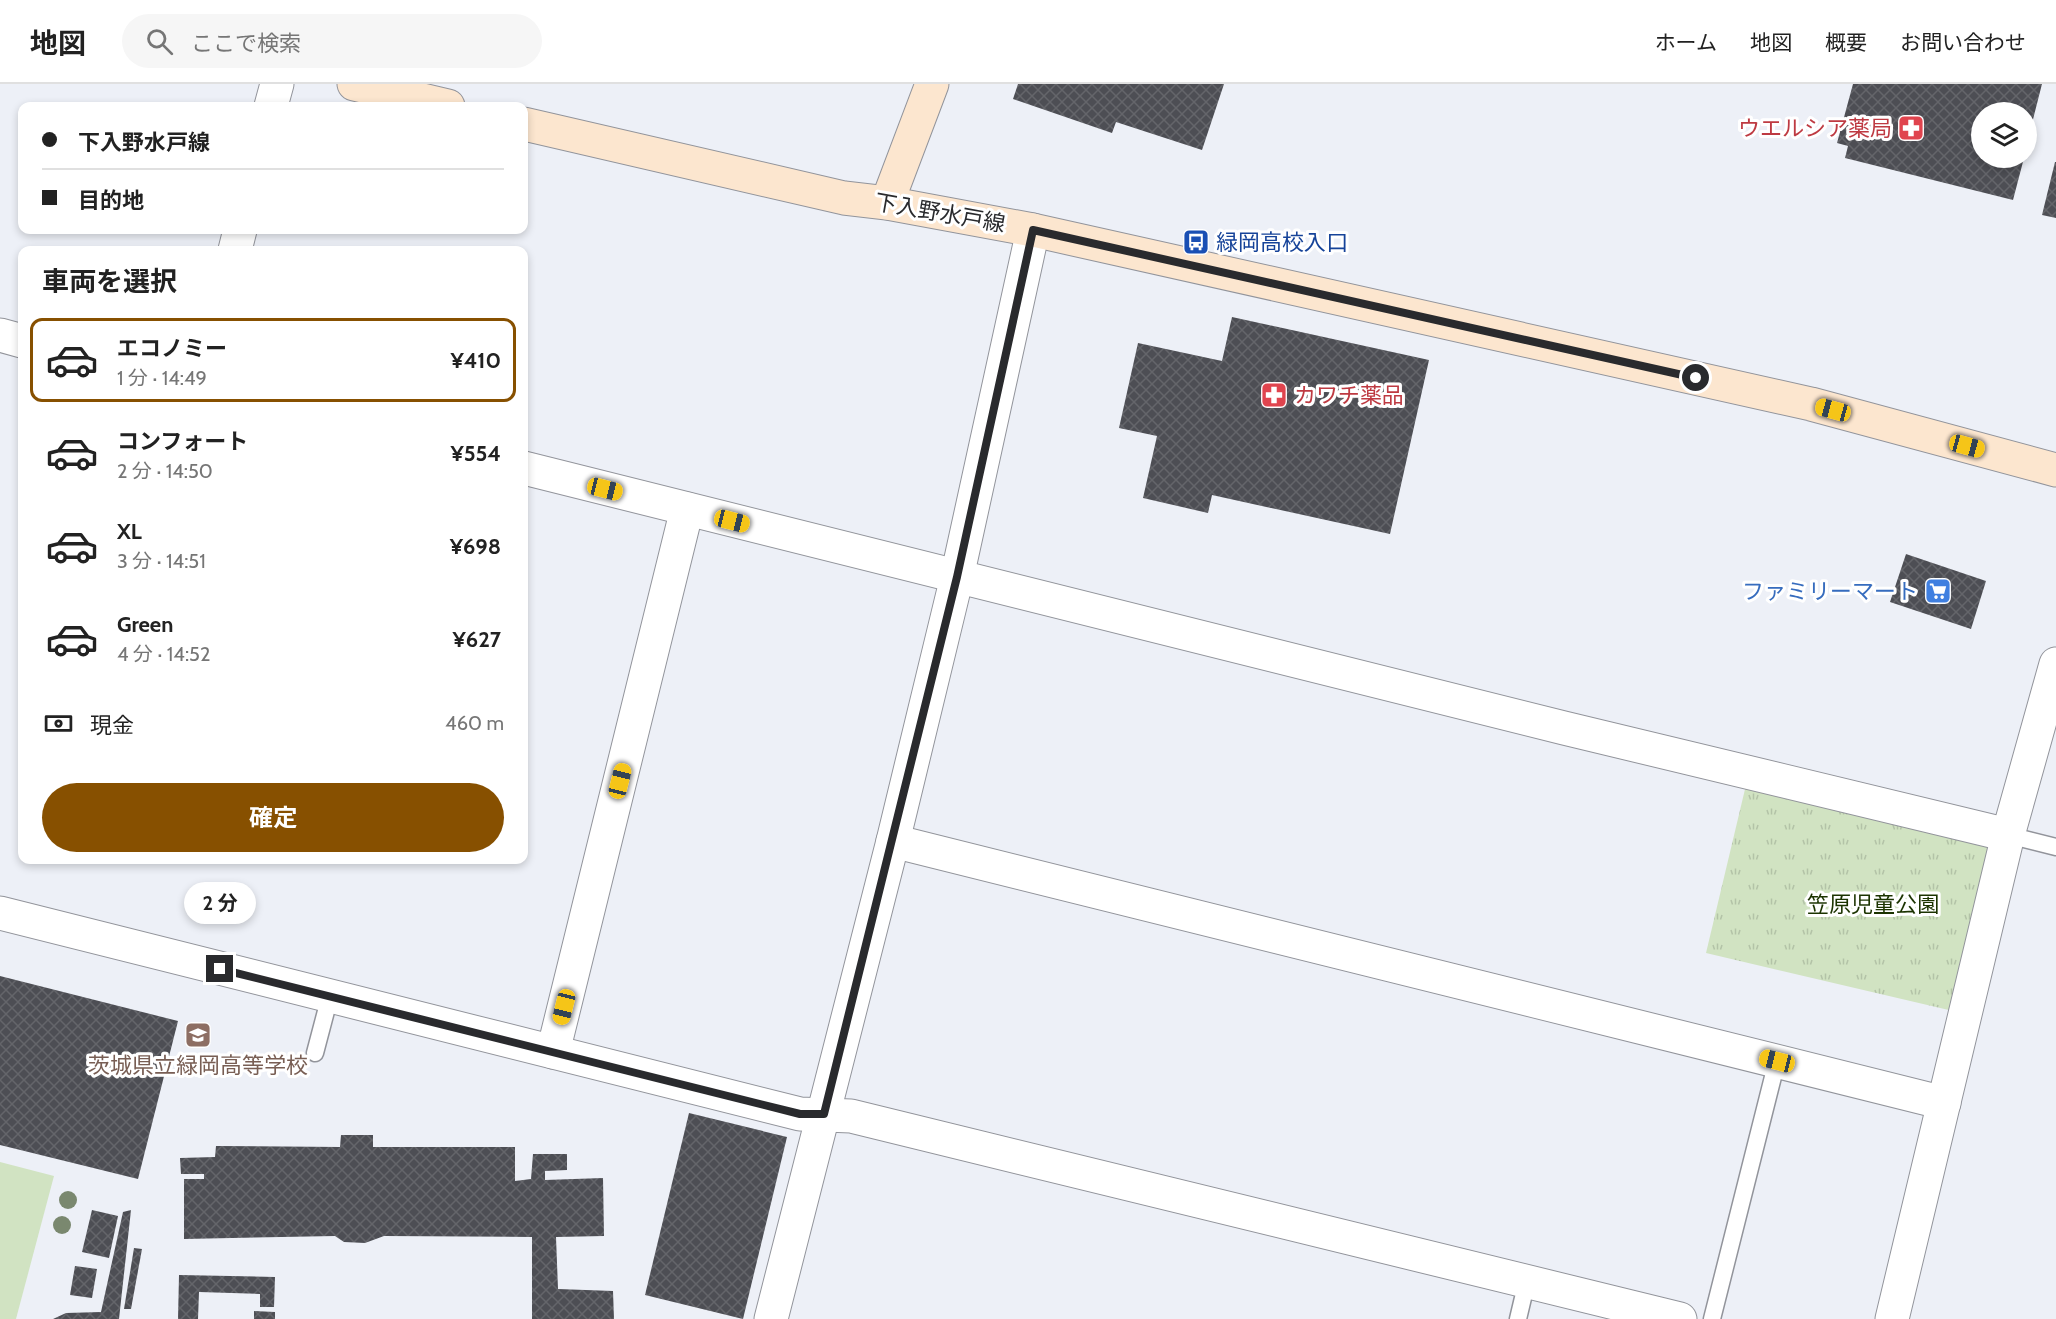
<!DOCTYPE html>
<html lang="ja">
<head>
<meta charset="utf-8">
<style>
  body { margin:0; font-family:Cabin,"Noto Sans JP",sans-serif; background:#f6f6f6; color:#222; height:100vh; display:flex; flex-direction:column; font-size:22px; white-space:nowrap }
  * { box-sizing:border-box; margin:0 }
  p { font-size:20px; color:#767676 }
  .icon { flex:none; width:33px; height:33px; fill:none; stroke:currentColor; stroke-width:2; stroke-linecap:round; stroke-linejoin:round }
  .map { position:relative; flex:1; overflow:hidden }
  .side { position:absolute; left:18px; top:162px; width:510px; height:618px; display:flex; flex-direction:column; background:#fff; border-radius:12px; box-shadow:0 3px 9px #0003 }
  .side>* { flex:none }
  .hud { position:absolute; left:18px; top:18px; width:510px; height:132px; border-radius:12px; box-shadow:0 3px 9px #0003; display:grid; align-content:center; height:132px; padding:0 24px; background:#fff }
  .tools { position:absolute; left:1971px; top:18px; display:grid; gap:12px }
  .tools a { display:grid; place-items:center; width:66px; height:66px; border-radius:50%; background:#fff; box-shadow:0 3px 9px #0003; font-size:30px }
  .end { position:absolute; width:27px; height:27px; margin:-14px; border:8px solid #292a2d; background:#fff; box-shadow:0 0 0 3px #fff }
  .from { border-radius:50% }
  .bubble { position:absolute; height:42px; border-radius:21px; background:#fff; box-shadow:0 3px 9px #0003; font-size:20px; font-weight:700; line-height:42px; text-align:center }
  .car { position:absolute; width:18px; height:36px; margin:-18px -9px; border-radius:8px; box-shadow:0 0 4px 2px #0007; background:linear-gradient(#f5c518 24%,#345 0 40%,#f5c518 0 76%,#345 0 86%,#f5c518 0) }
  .hud b { display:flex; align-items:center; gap:21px; height:57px; font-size:22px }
  .hud b+b { border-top:2px solid #e0e0e0 }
  .hud i { width:15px; height:15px; background:#222 }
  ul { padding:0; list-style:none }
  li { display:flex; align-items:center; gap:18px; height:84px; margin:0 12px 9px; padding:0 12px; border:3px solid transparent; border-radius:12px }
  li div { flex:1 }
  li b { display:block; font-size:22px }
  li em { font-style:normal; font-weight:700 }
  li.current { border-color:#875000 }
  li>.icon { width:54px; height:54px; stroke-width:1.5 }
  h2 { padding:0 24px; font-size:27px; line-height:72px }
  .pay { display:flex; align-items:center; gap:15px; height:66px; padding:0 24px; font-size:22px }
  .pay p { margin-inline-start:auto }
  .button { display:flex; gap:12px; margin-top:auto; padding:12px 24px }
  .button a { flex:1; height:69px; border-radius:36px; background:#875000; color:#fff; font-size:24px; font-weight:700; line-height:69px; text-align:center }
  header { display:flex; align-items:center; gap:36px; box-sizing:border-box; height:84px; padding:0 30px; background:#fff; border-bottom:2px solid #e0e0e0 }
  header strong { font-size:28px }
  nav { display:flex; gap:33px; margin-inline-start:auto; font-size:21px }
  .search { width:420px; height:54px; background:#f6f6f6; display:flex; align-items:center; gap:15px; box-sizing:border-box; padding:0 21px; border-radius:33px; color:#767676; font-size:22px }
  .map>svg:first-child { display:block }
  .grass { fill:url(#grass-tufts) }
  .garden { fill:#d1e3c2 }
  .building { fill:url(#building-cross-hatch) }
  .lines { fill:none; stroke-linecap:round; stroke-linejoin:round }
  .lane-casing { stroke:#92949b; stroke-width:19 }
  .street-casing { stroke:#92949b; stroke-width:35 }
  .secondary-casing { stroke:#92949b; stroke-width:35 }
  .lane { stroke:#fff; stroke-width:16 }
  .street { stroke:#fff; stroke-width:33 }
  .secondary { stroke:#fce6cf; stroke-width:33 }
  .tree { fill:#7a886f }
  .route { stroke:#292a2d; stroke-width:8 }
  .labels { text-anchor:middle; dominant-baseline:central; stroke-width:6; stroke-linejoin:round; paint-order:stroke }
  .health-label { font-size:22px; fill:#be3a42; stroke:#fff; text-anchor:end }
  .street-label { font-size:22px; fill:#292a2d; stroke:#fff }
  .transit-label { font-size:22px; fill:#164399; stroke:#fff; text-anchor:start }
  .shop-label { font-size:22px; fill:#366cbe; stroke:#fff; text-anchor:end }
  .park-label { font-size:22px; fill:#1b3300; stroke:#fff }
  .education-label { font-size:22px; fill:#785e54; stroke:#fff }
</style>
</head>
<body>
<header>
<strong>地図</strong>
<div class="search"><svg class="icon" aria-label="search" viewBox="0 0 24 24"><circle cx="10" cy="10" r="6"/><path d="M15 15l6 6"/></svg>ここで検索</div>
<nav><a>ホーム</a><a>地図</a><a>概要</a><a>お問い合わせ</a></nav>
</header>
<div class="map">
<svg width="2056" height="1235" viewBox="0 0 2056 1235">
  <defs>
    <pattern id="grass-tufts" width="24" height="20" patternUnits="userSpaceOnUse" patternTransform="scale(1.5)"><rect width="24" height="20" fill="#d1e3c2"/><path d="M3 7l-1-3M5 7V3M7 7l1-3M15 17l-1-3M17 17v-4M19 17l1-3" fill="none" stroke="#b3c3a7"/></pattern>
    <pattern id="building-cross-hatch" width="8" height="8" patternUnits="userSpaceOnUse" patternTransform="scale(1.5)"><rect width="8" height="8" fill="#4d4e54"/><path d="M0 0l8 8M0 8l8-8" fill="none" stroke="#64656a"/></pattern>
  </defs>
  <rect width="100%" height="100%" fill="#edf0f7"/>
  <path class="grass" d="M1746,701L1993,760L1953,927L1706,869Z"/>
  <path class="garden" d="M0,1078L54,1092L16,1235H0Z"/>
  <g class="building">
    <path d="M1018,0H1224L1202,66L1116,38L1112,49L1013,15Z"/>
    <path d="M1853,0H2042L2027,59L2026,28H1982V74H2024L2013,116L1845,74L1848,62L1837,59Z"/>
    <path d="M2055,78H2056V134L2042,131Z"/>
    <path d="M1232,233L1429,276L1390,450L1212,411L1208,429L1143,414L1157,352L1119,344L1138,259L1222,277Z"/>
    <path d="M1906,470L1986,497L1971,545L1890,518Z"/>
    <path d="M0,892L178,937L138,1095L0,1061Z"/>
    <path d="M689,1029L787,1053L743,1235L645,1211Z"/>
    <path d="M341,1051H373V1063H515V1097L531,1095L533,1070H567V1086L545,1087V1096L603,1094L604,1152L556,1153L558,1205L613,1207L614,1235H532V1153L384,1152L365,1159L344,1158L335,1152L184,1155V1095H204V1090H181L180,1074L215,1073L216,1062L340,1063Z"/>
    <path d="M92,1126L118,1132L109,1174L82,1168Z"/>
    <path d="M131,1126L119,1235H53L66,1229L101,1228L123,1128Z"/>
    <path d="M134,1164L142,1165L131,1225H124Z"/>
    <path d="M75,1182L97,1185L92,1214L70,1211Z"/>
    <path d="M179,1191L275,1193L274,1223H260V1210L199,1208L198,1235H178Z"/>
    <path d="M254,1227L275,1228V1235H254Z"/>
  </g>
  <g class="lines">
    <defs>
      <g id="lane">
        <path d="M2008,751L2056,763"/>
        <path d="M315,969L330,912"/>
        <path d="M1518,1235L1527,1197"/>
        <path d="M1712,1235L1777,977"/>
      </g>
      <g id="street">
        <path d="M271,22L277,0"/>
        <path d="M235,166L240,146"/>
        <path d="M0,251L22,257"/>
        <path d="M524,384L1564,644L2008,751"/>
        <path d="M893,757L1944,1019"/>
        <path d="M0,829L800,1030L851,1032L1680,1235"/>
        <path d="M553,968L687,425"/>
        <path d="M771,1235L893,757L957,493L1033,146"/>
        <path d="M1892,1235L2008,751L2056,580"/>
      </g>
      <g id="secondary">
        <path d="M354,0L448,22"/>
        <path d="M524,40L844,114L887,119L1033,146L1811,320L2056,386"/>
        <path d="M887,119L932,0"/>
      </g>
    </defs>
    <use href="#lane" class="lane-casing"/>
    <use href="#street" class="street-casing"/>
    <use href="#secondary" class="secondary-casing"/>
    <use href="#lane" class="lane"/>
    <use href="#street" class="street"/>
    <use href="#secondary" class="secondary"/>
  </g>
  <g class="tree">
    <circle cx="68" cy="1116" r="9"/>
    <circle cx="62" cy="1141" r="9"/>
  </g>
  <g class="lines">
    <path class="route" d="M220,885L800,1030H824L957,493L1033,146L1696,294"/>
  </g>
  <defs>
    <symbol id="pharmacy-square" viewBox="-11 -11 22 22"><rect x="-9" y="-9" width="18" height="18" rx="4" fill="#e0444e" stroke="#fff"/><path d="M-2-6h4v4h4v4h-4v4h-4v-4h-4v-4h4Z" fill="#fff"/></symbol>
    <symbol id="bus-square" viewBox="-11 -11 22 22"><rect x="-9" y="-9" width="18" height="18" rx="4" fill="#1a4fb4" stroke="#fff"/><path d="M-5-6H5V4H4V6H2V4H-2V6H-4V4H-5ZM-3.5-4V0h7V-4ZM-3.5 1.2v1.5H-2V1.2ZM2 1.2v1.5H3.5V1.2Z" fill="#fff"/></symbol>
    <symbol id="supermarket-square" viewBox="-11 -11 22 22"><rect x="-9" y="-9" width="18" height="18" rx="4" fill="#3f7fe0" stroke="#fff"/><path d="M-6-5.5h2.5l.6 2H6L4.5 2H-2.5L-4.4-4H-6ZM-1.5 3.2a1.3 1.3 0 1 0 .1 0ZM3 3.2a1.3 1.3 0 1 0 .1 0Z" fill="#fff"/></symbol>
    <symbol id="school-square" viewBox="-11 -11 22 22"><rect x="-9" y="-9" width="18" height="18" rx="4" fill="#8d6e63" stroke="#fff"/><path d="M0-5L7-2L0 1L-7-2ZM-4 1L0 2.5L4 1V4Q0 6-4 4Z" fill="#fff"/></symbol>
  </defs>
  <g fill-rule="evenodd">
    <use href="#pharmacy-square" x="1896" y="29" width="30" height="30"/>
    <use href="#bus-square" x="1181" y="143" width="30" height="30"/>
    <use href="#pharmacy-square" x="1259" y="296" width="30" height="30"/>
    <use href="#supermarket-square" x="1923" y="492" width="30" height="30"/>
    <use href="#school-square" x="183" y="936" width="30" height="30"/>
  </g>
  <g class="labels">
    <g class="health-label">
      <text x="1892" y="44">ウエルシア薬局</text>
      <text x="1294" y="311" text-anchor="start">カワチ薬品</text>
    </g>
    <g class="street-label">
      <text transform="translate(940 129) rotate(10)">下入野水戸線</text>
    </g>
    <g class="transit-label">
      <text x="1216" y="158">緑岡高校入口</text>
    </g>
    <g class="shop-label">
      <text x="1918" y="507">ファミリーマート</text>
    </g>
    <g class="park-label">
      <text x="1873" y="820">笠原児童公園</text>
    </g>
    <g class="education-label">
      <text x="198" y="981">茨城県立緑岡高等学校</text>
    </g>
  </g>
</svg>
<div class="tools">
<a><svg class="icon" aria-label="layers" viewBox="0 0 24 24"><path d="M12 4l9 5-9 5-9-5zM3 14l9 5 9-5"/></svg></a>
</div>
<i class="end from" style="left:1696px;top:294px"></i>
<i class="end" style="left:220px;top:885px"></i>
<div class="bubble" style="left:184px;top:798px;width:72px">2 分</div>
<i class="car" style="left:1833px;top:326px;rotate:285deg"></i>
<i class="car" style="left:1967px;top:362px;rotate:105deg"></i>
<i class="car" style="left:605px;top:405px;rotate:104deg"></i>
<i class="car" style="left:732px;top:437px;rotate:104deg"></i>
<i class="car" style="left:620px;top:697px;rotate:14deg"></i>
<i class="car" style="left:564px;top:923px;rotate:194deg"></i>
<i class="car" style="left:1777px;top:977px;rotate:284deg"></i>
<div class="hud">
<b><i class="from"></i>下入野水戸線</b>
<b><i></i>目的地</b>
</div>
<section class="side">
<h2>車両を選択</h2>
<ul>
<li class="current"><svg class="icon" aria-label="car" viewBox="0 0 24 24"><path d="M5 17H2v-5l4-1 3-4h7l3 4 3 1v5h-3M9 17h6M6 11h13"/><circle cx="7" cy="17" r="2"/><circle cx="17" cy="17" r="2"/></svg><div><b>エコノミー</b><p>1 分 · 14:49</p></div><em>¥410</em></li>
<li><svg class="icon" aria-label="car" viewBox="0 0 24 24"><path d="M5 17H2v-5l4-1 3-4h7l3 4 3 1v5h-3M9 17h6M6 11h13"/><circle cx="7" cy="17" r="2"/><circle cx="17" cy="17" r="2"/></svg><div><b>コンフォート</b><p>2 分 · 14:50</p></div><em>¥554</em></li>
<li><svg class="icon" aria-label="car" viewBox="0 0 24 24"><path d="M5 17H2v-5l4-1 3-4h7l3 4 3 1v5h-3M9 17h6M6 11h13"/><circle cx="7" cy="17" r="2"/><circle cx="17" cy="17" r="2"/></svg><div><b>XL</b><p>3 分 · 14:51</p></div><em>¥698</em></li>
<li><svg class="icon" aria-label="car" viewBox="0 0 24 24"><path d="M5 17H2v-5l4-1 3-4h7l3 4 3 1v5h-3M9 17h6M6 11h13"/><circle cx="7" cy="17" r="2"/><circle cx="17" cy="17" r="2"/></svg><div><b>Green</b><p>4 分 · 14:52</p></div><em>¥627</em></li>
</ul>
<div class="pay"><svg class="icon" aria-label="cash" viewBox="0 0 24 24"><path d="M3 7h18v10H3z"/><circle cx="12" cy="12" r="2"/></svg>現金<p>460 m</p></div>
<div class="button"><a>確定</a></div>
</section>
</div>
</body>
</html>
